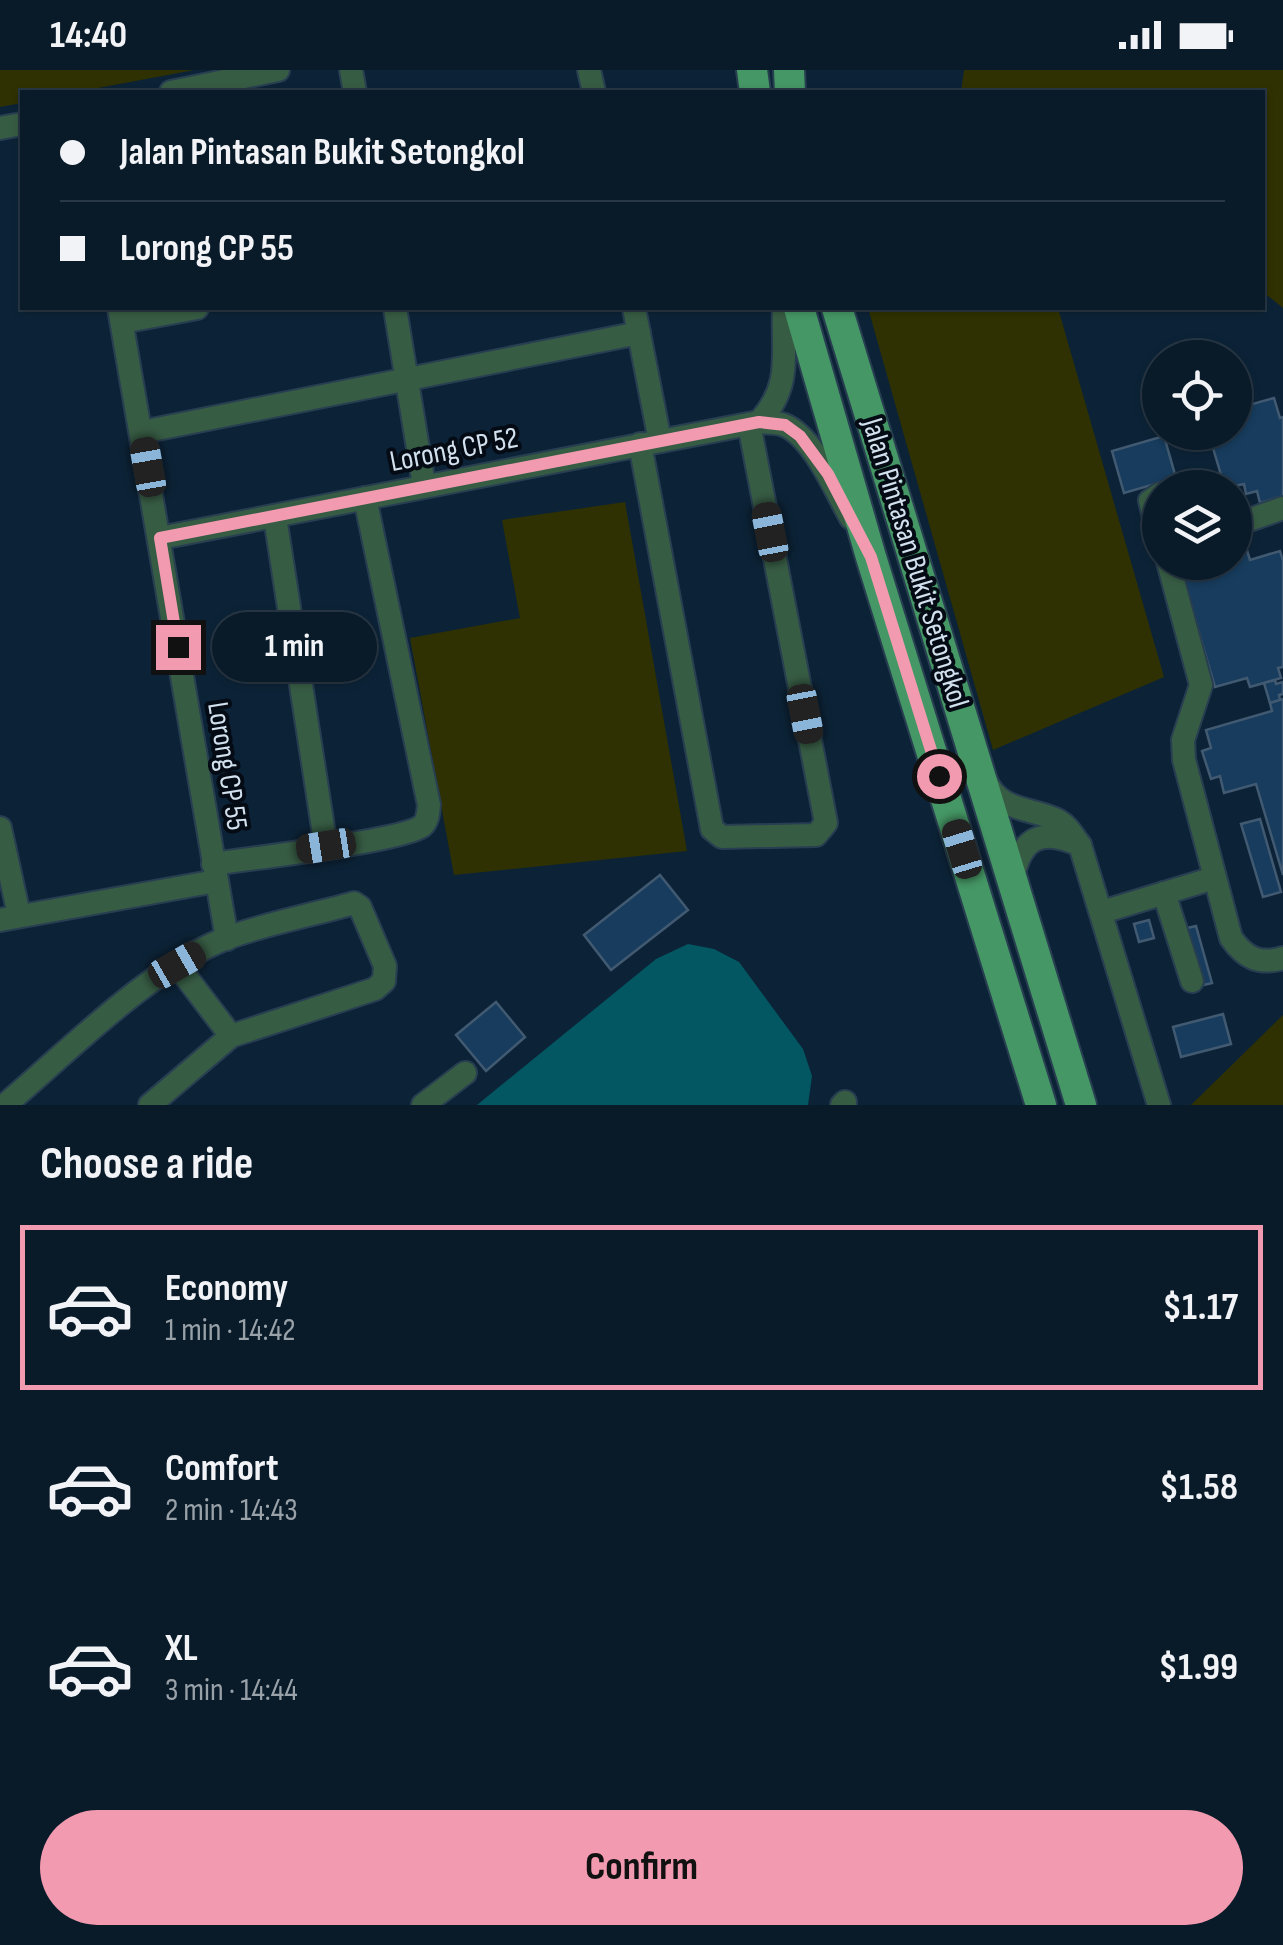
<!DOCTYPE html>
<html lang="en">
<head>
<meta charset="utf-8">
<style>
  body { margin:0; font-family:"Sofia Sans Condensed",sans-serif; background:#172735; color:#f1f3f6; height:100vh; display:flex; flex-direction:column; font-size:38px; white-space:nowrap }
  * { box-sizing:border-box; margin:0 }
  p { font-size:32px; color:#99a1a8 }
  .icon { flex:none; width:55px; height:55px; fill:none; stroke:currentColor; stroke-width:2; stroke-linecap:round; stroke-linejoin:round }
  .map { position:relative; height:1035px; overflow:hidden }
  .sheet { display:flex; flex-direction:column; background:#091a29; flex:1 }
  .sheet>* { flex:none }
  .top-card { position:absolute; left:20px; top:20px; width:1245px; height:220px; border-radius:0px; box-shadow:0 2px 8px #0004,0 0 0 2px #293846; display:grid; align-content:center; height:220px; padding:0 40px; background:#091a29 }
  .controls { position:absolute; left:1142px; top:270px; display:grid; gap:20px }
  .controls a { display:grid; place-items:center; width:110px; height:110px; border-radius:50%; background:#091a29; box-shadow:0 2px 8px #0004,0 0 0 2px #293846; font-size:50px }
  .end { position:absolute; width:45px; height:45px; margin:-22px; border:12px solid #f29aaf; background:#111; box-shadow:0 0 0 5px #111 }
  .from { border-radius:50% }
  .bubble { position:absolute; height:70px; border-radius:35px; background:#091a29; box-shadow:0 2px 8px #0004,0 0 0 2px #293846; font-size:32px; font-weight:700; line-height:70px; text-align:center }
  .car { position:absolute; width:30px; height:60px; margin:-30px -15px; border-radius:12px; box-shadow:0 0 8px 2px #0007; background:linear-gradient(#222 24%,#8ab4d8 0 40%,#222 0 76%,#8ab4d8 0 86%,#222 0) }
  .top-card b { display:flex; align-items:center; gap:35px; height:95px; font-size:38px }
  .top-card b+b { border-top:2px solid #293846 }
  .top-card i { width:25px; height:25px; background:#f1f3f6 }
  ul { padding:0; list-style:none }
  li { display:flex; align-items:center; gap:30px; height:165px; margin:0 20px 15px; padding:0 20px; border:5px solid transparent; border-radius:0px }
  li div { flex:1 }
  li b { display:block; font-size:38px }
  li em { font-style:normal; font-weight:700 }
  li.active { border-color:#f29aaf }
  li>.icon { width:90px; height:90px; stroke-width:1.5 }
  h2 { padding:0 40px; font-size:45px; line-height:120px }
  .action { display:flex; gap:20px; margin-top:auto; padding:20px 40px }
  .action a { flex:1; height:115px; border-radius:60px; background:#f29aaf; color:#111; font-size:40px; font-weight:700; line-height:115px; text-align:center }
  .status { display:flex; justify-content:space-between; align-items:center; height:70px; padding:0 50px; background:#091a29; direction:ltr }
  .status svg { height:28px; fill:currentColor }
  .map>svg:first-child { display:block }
  .green { fill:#2f3102 }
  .water { fill:#035762 }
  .building { fill:#173c5d; stroke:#425a71; stroke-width:2.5 }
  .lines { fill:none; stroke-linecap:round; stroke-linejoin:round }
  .minor-casing { stroke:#283e51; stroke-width:26 }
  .major-casing { stroke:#283e51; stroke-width:34 }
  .minor { stroke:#375c44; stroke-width:22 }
  .major { stroke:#459765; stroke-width:30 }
  .route { stroke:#f29aaf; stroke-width:12 }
  .labels { text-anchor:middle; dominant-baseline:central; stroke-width:8; stroke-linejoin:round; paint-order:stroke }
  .street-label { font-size:30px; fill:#d3e1ef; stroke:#040b14 }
</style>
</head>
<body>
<div class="status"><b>14:40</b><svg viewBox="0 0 49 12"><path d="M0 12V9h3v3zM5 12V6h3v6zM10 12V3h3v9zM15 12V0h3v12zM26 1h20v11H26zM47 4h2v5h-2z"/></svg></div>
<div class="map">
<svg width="1283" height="1035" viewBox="0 0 1283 1035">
  <rect width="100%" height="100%" fill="#0c2337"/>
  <g class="green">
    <path d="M0,0H194L77,22H22V33L0,37Z"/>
    <path d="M964,0H1283V238L1263,222L1262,22H961Z"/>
    <path d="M868,238H1058L1164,607L993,680Z"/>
    <path d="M625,432L687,781L454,805L410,568L520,548L502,450Z"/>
    <path d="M1283,945V1035H1191Z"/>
  </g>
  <path class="water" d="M688,874L714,879L739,892L803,979L812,1006L808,1035H477L656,889Z"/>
  <g class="building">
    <path d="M1274,328L1280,348L1283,347V426L1260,433L1257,421L1246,424L1244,414L1225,418L1210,368L1235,362V339Z"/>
    <path d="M1164,366L1176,408L1124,423L1112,381Z"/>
    <path d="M1244,471L1250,490L1280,481L1283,491V597L1278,598L1281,608L1250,617L1247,608L1215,617L1183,509L1212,501L1209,492H1235V473Z"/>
    <path d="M1275,610L1276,614L1283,612V624L1279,625L1280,630L1270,633L1264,613Z"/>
    <path d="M1283,629V805L1256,714L1224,723L1220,706L1211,709L1202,681L1211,678L1206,660L1272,641L1270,633Z"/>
    <path d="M1260,749L1281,822L1263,827L1241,754Z"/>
    <path d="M660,805L688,840L611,900L584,865Z"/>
    <path d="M1149,850L1154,868L1139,872L1134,854Z"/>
    <path d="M1196,856L1212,913L1195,917L1179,860Z"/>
    <path d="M496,932L525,967L486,1001L456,965Z"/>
    <path d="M1223,944L1231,974L1181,987L1173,957Z"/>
  </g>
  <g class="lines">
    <defs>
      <g id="minor">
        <path d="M351,0L355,22"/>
        <path d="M589,0L594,22"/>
        <path d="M171,22L278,0"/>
        <path d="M0,58L22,54"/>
        <path d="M119,238L227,869"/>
        <path d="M395,238L424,415"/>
        <path d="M634,238L660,371"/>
        <path d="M122,252L197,238"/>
        <path d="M759,352C793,315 782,284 784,238"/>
        <path d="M142,362L639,263"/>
        <path d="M640,374L712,759L722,767L816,765L826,753L749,354"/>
        <path d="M1160,424L1150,431L1160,470"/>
        <path d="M275,447L326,777"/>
        <path d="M1235,455L1283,438"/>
        <path d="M160,468L759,352C766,353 776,352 784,355C813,366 836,422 851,448"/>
        <path d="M1168,492L1201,615L1183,670L1184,690L1231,868C1245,888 1259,895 1283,888"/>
        <path d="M985,709C999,743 1032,737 1059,751C1068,756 1073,766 1080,775L1159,1035"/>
        <path d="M0,758L19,845"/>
        <path d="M213,794C247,789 402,771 422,756C428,751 428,743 429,735L365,428"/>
        <path d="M1012,810C1021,768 1040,757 1080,775"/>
        <path d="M1164,823L1192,911"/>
        <path d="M1102,842L1214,808"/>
        <path d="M0,850L216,811"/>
        <path d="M177,895L231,966"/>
        <path d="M5,1035C69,981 149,898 227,868C268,853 313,845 354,833L360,837L385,896L384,911L375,919L231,966L150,1035"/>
        <path d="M423,1035L465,1003"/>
        <path d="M842,1035L845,1032"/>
      </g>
      <g id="major">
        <path d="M752,0L755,22"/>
        <path d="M789,0L790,22"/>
        <path d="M799,238L871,487L1041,1035"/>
        <path d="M837,238L1081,1035"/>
      </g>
    </defs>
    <use href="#minor" class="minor-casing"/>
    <use href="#major" class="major-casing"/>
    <use href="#minor" class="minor"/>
    <use href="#major" class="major"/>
  </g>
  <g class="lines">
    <path class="route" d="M178,577L160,468L759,352L785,355L800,366L828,404L871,487L939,706"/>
  </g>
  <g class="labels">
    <g class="street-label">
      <text transform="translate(454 380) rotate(-11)">Lorong CP 52</text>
      <text transform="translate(915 493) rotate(73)">Jalan Pintasan Bukit Setongkol</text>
      <text transform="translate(227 696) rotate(81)">Lorong CP 55</text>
    </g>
  </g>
</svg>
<div class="controls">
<a><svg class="icon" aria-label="locate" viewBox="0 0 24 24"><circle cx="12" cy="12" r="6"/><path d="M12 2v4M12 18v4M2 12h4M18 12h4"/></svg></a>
<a><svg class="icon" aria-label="layers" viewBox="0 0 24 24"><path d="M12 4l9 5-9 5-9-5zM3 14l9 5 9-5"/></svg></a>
</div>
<i class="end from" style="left:939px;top:706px"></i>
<i class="end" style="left:178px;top:577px"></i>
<div class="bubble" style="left:212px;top:542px;width:165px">1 min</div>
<i class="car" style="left:148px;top:397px;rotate:350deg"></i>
<i class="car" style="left:770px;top:462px;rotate:349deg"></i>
<i class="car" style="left:805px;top:644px;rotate:169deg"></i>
<i class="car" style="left:326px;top:776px;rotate:261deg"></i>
<i class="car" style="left:962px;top:779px;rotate:343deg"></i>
<i class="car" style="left:177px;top:895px;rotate:60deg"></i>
<div class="top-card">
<b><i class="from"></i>Jalan Pintasan Bukit Setongkol</b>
<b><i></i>Lorong CP 55</b>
</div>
</div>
<section class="sheet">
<h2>Choose a ride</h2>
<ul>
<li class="active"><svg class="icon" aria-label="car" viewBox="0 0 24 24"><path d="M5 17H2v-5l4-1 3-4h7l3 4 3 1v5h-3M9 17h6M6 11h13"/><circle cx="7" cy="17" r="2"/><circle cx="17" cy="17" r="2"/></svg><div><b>Economy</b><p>1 min · 14:42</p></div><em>$1.17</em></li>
<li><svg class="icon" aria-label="car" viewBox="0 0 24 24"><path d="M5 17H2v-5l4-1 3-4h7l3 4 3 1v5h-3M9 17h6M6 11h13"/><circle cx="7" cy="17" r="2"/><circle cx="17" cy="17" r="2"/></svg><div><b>Comfort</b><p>2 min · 14:43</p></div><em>$1.58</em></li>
<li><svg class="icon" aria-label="car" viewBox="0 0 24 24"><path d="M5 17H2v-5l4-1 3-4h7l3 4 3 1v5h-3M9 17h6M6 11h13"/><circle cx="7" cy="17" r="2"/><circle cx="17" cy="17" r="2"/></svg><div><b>XL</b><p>3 min · 14:44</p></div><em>$1.99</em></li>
</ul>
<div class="action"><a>Confirm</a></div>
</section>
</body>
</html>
